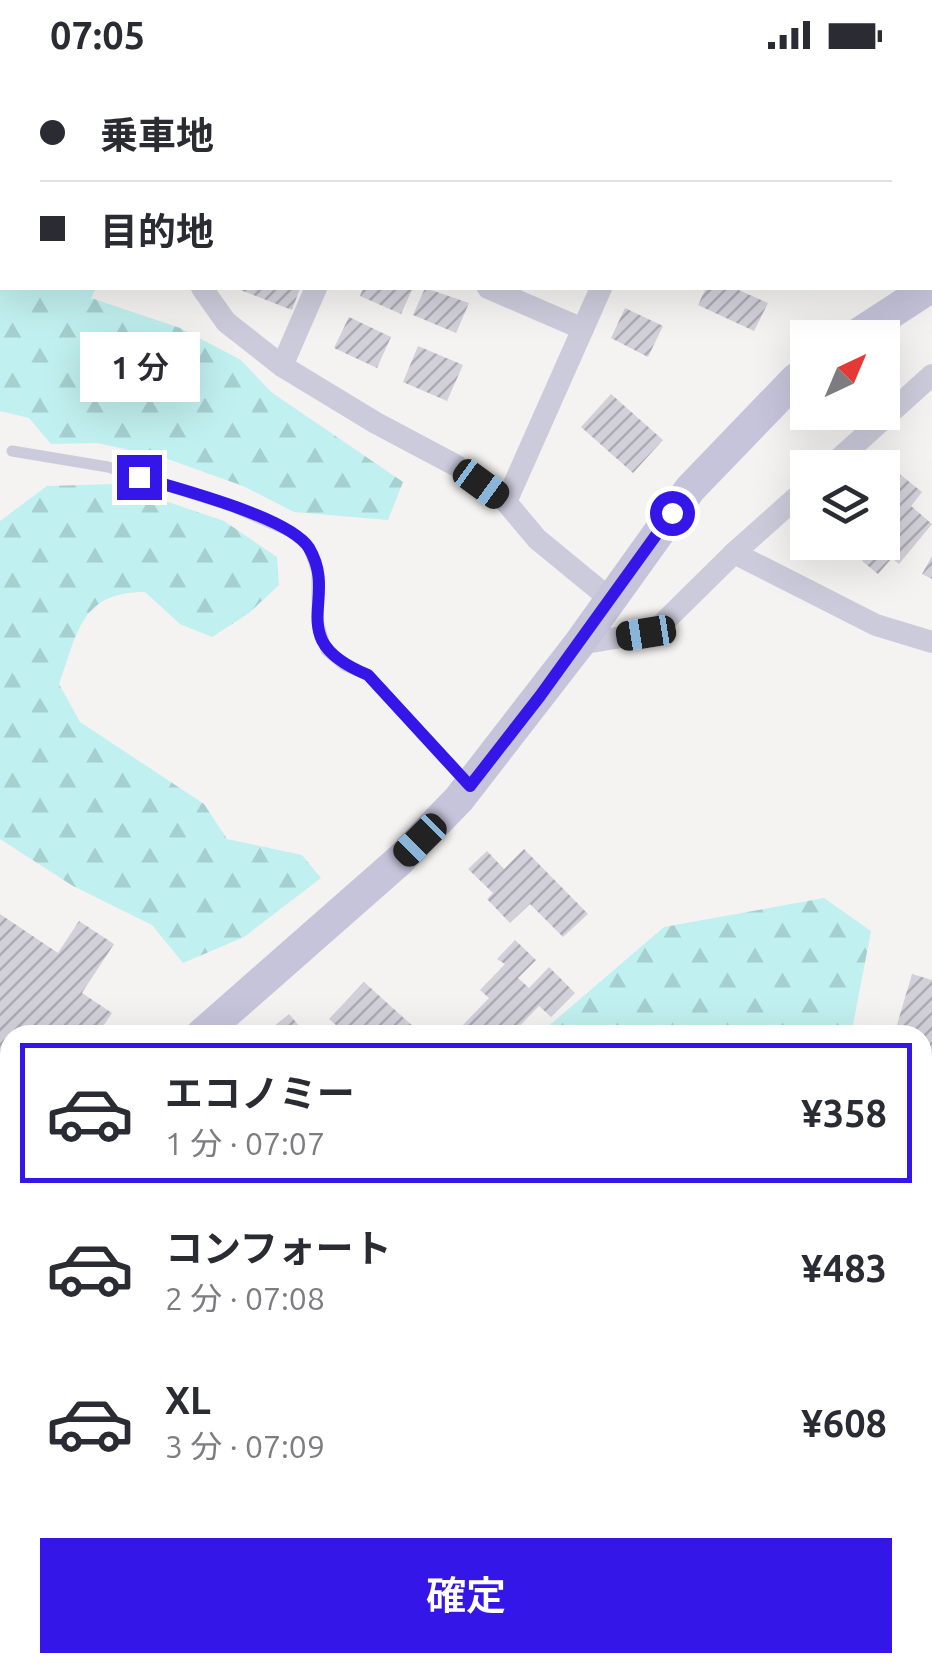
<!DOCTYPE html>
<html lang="ja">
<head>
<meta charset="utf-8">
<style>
  body { margin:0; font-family:Ubuntu,"Noto Sans JP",sans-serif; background:#f2f2f3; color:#2b2b33; height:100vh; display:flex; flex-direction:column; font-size:38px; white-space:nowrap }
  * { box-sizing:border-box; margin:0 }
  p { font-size:32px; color:#7c7c81 }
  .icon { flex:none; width:55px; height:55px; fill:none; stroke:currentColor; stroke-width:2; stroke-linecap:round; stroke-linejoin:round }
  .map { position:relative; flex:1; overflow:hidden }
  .side { position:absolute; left:0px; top:955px; width:932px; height:648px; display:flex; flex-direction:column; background:#fff; border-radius:30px 30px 0 0; box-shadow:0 10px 40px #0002 }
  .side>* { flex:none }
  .hud { position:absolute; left:0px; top:0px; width:932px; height:220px; box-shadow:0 10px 40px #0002; display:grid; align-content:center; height:220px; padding:0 40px; background:#fff }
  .needle { width:65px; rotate:44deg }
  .tools { position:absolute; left:790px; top:250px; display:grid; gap:20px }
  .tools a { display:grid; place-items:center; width:110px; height:110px; border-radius:0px; background:#fff; box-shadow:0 10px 40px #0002; font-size:50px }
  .end { position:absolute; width:45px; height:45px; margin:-22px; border:12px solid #3417e8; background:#fff; box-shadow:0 0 0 5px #fff }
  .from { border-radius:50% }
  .bubble { position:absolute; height:70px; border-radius:0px; background:#fff; box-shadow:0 10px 40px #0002; font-size:32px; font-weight:600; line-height:70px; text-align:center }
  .car { position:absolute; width:30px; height:60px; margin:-30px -15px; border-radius:12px; box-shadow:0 0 8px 2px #0007; background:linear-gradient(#222 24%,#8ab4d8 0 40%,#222 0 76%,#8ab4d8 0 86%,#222 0) }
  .hud b { display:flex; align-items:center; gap:35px; height:95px; font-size:38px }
  .hud b+b { border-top:2px solid #e1e1e2 }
  .hud i { width:25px; height:25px; background:#2b2b33 }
  ul { padding:18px 0 0; list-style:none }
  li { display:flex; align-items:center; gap:30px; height:140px; margin:0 20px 15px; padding:0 20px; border:5px solid transparent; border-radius:0px }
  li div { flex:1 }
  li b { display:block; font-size:38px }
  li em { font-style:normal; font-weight:600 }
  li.on { border-color:#3417e8 }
  li>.icon { width:90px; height:90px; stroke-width:1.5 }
  .action { display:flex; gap:20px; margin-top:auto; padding:20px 40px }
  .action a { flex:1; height:115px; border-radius:0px; background:#3417e8; color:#fff; font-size:40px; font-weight:600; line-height:115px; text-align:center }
  .status { display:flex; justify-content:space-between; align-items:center; height:70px; padding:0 50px; background:#fff; direction:ltr }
  .status svg { height:28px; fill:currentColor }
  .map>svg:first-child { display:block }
  .forest { fill:url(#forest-firs) }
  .building { fill:url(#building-hatch) }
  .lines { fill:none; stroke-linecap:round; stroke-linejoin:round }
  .path { stroke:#78c8cf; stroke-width:5; stroke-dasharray:8 5; stroke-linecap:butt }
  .lane { stroke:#cccbdb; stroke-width:11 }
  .street { stroke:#cccbdb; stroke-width:22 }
  .secondary { stroke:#c6c4da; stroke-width:32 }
  .rail-casing { stroke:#b5b3bc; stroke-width:11 }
  .rail { stroke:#fff; stroke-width:8; stroke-dasharray:22; stroke-linecap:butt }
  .route { stroke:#3417e8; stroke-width:12 }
</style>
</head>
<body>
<div class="status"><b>07:05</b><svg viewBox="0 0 49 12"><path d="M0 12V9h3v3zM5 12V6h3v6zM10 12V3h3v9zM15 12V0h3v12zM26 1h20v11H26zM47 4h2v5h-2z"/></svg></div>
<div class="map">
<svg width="932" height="1602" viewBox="0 0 932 1602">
  <defs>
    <pattern id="forest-firs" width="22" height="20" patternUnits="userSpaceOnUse" patternTransform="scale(2.5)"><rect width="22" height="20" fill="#c0f0ef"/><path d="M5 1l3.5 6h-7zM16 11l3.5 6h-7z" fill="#a6cfcf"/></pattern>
    <pattern id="building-hatch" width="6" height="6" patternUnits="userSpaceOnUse" patternTransform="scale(2.5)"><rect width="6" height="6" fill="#d2d0d9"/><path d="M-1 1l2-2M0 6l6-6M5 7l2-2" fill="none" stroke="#acabb3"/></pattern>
  </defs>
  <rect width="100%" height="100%" fill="#f4f3f1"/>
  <g class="forest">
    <path d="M0,0H194L2,2V218H96L91,228L180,258L241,290L271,322L403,412L388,450L294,442L243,416L162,387L97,373L51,374L29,348L0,341Z"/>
    <path d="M374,0H747L752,2H374Z"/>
    <path d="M115,414L224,451L277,487L279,515L249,543L212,567L180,554L145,522C80,522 78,563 59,614L80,652L204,734L227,769L302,785L321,808L244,867L183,893L152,855L73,816L0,769V451L47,416Z"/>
    <path d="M824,828L871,861L851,965H538L664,857Z"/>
    <path d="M10,1254V1592L192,1593L202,1602H0V1271Z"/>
    <path d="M386,1593V1592L543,1593L508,1602H388Z"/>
  </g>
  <g class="building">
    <path d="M235,218H300L292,240Z"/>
    <path d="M363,218H413L401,244L360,226Z"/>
    <path d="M425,218L469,233L456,263L413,245Z"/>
    <path d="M706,218H734L768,233L754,261L698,235Z"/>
    <path d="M625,238L663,256L648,287L611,268Z"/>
    <path d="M349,247L391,267L377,298L334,278Z"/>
    <path d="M418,276L463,295L447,331L403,312Z"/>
    <path d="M611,324L663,370L633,403L581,357Z"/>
    <path d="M887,394L922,422L911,436L932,454L899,494L892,488L878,504L862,491L868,484L854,472H882V400Z"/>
    <path d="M932,486V509L922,504Z"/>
    <path d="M524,779L588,844L563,867L530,834L510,853L487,829L493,823L468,799L487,781L504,799Z"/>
    <path d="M0,844L58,883L79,851L114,874L82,923L112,943L97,965H10V996L0,989Z"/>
    <path d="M515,870L536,890L518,908L529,918L549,897L575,923L551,947L539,936L511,965H470L461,957L489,928L480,920L505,894L497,889Z"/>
    <path d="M912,904L932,910V1138L922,1135V965H894Z"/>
    <path d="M364,912L415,958L409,965H347L329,949Z"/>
    <path d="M289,944L307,965H264Z"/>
    <path d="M720,1592H827L829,1602H722Z"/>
  </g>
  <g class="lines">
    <path class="path" d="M922,1487L932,1490"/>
    <path class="lane" d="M12,381L108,397L231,436L291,462L308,476L317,502V547L326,580L345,596L368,605L467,712"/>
    <g class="street">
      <path d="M297,2L300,0"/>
      <path d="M202,218L226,252L282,296"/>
      <path d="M316,218L282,296L376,353L457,396L506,432L537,469L610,529"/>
      <path d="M488,218L583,259"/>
      <path d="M829,398L932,305"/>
      <path d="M506,432L601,218"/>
      <path d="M734,483L808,417"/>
      <path d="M579,574L646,563L662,554L734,483L876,555L932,572"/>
      <path d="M0,1053L10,1059"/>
      <path d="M922,1326L932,1309"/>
      <path d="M570,1602L586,1592"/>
    </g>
    <g class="secondary">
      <path d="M852,268L929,218"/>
      <path d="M201,965L400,790L459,729L579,574L690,419L795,310L808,300"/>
      <path d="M0,1172L10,1157"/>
    </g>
    <defs>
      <g id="rail">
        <path d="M791,0L795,2"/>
        <path d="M930,85L932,87"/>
      </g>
    </defs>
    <use href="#rail" class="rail-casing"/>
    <use href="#rail" class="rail"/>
  </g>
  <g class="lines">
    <path class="route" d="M139,407C175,418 290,447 309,478C340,530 281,569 368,605L470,716L540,626L672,443"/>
  </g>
</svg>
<div class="tools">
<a><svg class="needle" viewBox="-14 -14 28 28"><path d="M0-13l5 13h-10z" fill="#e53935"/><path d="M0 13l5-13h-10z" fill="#7c7c81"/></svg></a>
<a><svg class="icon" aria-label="layers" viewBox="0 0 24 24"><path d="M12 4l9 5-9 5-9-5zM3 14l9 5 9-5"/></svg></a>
</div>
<i class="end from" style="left:672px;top:443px"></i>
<i class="end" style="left:139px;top:407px"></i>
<div class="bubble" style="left:80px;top:262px;width:120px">1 分</div>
<i class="car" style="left:481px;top:414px;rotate:126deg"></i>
<i class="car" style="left:646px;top:563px;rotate:261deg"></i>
<i class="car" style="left:420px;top:770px;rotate:225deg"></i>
<div class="hud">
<b><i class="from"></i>乗車地</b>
<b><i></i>目的地</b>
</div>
<section class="side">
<ul>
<li class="on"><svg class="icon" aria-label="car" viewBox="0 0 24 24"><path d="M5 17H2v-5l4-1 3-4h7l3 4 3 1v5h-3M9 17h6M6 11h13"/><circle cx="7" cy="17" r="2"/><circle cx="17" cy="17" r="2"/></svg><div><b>エコノミー</b><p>1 分 · 07:07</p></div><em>¥358</em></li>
<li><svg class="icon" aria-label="car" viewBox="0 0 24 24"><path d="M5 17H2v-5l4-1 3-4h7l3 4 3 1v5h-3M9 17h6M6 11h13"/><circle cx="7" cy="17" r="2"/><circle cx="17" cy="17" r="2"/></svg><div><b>コンフォート</b><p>2 分 · 07:08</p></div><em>¥483</em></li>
<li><svg class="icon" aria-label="car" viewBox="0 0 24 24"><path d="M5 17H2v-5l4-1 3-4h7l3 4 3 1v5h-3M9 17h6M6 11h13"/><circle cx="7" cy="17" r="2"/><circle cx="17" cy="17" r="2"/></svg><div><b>XL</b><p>3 分 · 07:09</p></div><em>¥608</em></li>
</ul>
<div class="action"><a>確定</a></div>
</section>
</div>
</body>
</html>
